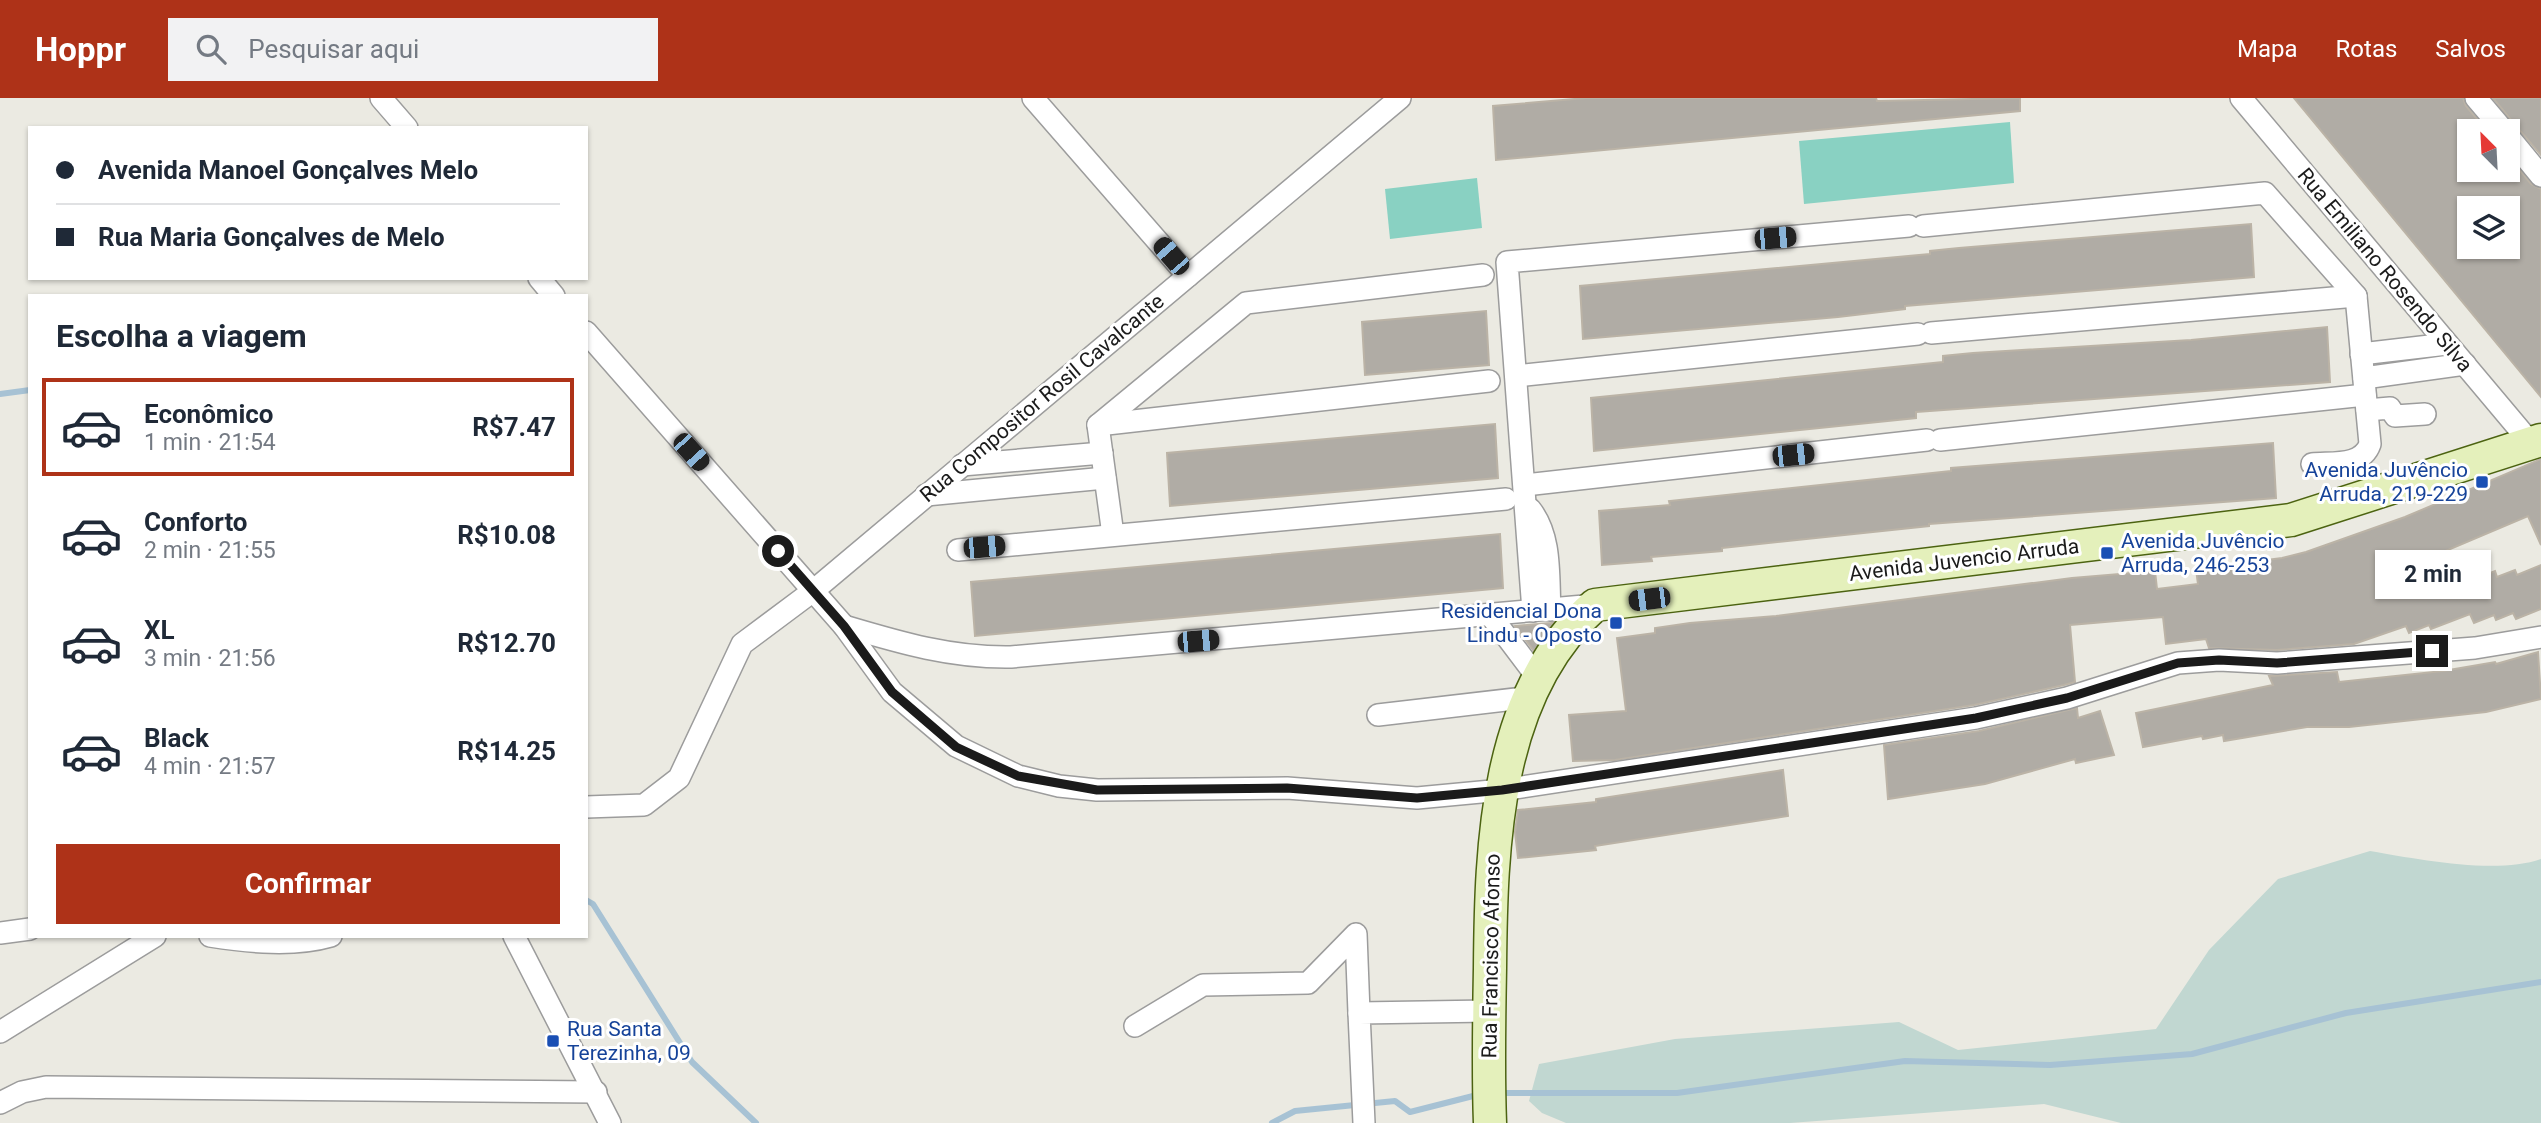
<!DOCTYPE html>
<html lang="pt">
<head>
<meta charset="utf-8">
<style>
  body { margin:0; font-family:Roboto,sans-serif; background:#f2f2f3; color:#1f2937; height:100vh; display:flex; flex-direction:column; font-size:26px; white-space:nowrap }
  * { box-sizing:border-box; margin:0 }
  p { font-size:23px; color:#747a83 }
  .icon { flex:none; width:38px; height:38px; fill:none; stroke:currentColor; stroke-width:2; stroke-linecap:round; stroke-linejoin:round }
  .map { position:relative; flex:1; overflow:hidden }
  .drawer { position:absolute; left:28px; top:196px; width:560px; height:644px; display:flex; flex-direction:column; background:#fff; border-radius:0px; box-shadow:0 2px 5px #0004 }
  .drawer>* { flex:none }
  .guide { position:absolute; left:28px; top:28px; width:560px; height:154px; border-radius:0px; box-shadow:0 2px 5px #0004; display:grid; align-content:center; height:154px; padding:0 28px; background:#fff }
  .needle { width:46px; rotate:336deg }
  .fabs { position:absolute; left:2457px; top:21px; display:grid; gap:14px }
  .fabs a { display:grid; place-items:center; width:63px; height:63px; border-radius:0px; background:#fff; box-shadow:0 2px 5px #0004; font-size:35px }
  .end { position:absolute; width:32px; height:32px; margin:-16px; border:9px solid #1b1b1b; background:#fff; box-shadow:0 0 0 4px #fff }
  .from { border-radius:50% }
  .bubble { position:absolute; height:49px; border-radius:0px; background:#fff; box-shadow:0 2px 5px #0004; font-size:23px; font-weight:700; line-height:49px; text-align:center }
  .car { position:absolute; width:21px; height:42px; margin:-21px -10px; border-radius:9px; box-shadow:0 0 5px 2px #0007; background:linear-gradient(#222 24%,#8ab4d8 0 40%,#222 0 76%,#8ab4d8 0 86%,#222 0) }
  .guide b { display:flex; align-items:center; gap:24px; height:66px; font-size:26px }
  .guide b+b { border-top:2px solid #e0e1e3 }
  .guide i { width:18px; height:18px; background:#1f2937 }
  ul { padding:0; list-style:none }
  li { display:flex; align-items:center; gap:21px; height:98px; margin:0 14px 10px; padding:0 14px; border:4px solid transparent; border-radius:0px }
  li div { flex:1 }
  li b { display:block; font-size:26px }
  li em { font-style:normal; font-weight:700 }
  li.selected { border-color:#ae3218 }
  li>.icon { width:63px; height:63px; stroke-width:1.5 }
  h2 { padding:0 28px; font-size:32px; line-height:84px }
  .button { display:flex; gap:14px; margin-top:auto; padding:14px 28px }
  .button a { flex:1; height:80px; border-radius:0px; background:#ae3218; color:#fff; font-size:28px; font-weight:700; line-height:80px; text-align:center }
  header { display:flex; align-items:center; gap:42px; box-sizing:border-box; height:98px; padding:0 35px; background:#ae3218; color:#fff }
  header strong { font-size:33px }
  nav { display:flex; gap:38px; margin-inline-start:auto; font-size:24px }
  .search { width:490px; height:63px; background:#f2f2f3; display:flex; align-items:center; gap:18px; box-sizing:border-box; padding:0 24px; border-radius:0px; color:#747a83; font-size:26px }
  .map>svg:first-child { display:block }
  .wetland { fill:#c1d7d1 }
  .pitch { fill:#89d1c2 }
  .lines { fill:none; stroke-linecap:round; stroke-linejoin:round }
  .stream { stroke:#a7c2d4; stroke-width:6 }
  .building { fill:#b0aca5; stroke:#bbb3a6; stroke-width:2; fill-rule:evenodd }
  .street-casing { stroke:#9c9c9c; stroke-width:24 }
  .secondary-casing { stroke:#4c6311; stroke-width:35 }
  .street { stroke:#fff; stroke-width:21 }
  .secondary { stroke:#e4f0bb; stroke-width:32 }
  .route { stroke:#1b1b1b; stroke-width:9 }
  .transit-dot { fill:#1a4fb4; stroke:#fff; stroke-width:2.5 }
  .labels { text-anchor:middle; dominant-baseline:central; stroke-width:6; stroke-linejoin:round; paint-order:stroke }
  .street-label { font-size:21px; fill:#1b1b1b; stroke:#fff }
  .transit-label { font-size:21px; fill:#164399; stroke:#fff; text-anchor:end }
</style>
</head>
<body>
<header>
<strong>Hoppr</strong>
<div class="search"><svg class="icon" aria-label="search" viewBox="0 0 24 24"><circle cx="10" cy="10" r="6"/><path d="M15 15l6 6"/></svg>Pesquisar aqui</div>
<nav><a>Mapa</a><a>Rotas</a><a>Salvos</a></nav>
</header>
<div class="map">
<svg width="2541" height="1025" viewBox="0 0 2541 1025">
  <rect width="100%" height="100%" fill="#ebeae2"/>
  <path class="wetland" d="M2370,753C2417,761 2496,777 2541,761V1025H2121L2044,1006L1790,1025H1566L1542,1015L1529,1003L1539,966L1675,941L1899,924L1958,952L2156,931L2209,852L2278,781Z"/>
  <g class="pitch">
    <path d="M2010,24L2014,85L1804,106L1799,43Z"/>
    <path d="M1477,80L1482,130L1390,141L1385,91Z"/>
  </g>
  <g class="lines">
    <g class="stream">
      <path d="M0,296L30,292"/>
      <path d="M586,802L593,806L692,964L756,1025"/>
      <path d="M1498,995H1677L1905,963L2050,967L2192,956L2346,915L2541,884"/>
      <path d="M1272,1025L1295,1013L1395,1003L1410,1014L1481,996"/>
    </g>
  </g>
  <g class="building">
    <path d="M1586,0H1876L1877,3L2020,0V13L1496,62L1493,8Z"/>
    <path d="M2294,0H2463L2466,8L2487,33H2469V72H2508V58L2531,86L2541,91V299ZM2469,110H2508V149H2469Z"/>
    <path d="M2493,0H2541V57L2516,28Z"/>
    <path d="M2251,126L2254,179L1905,208V211L1838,219L1583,241L1580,188L1930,156V153L1959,150Z"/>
    <path d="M1486,213L1489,267L1365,277L1362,224Z"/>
    <path d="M2327,229L2330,284L1916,314V320L1594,353L1591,300L1943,264V258L1973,255L2191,242Z"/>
    <path d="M1495,326L1498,380L1170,408L1167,355Z"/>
    <path d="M2273,345L2276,400L1929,426V428L1722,450V453L1651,459L1652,463L1602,467L1599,413L1670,407L1669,403L1951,373V370Z"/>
    <path d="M2541,361V447L2528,418L2443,454L2455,484L2473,476L2475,481L2495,473L2497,479L2515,472L2517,477L2541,467V511L2516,521L2513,515L2496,522L2494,517L2474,525L2470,516L2431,531L2429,527L2409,535L2406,528L2354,546L2277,552L2209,550L2206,541L2166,546L2163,519L2070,527L2075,584L2064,587L1974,607L1615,662L1573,663L1569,617L1626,613L1617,540L1655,535V530L1690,525L1776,518L2072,480L2155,473L2157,491L2198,486L2196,471L2282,460L2306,454L2405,419Z"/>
    <path d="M1500,436L1503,490L975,538L971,484Z"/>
    <path d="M1554,524L1534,553L1515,528L1551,525Z"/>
    <path d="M2538,554L2541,601L2486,614L2349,629H2307L2224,643L2223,637L2203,641L2202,638L2143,649L2136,615L2273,587L2269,578L2337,574L2339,584L2443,573L2495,564L2496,566Z"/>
    <path d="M2077,610L2078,620L2100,613L2114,657L2076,665L2075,661L1985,686L1888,701L1884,647L1979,633Z"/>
    <path d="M1783,672L1788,718L1595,748L1596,752L1518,760L1515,734L1518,712L1596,704V701Z"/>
  </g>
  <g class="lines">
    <defs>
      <g id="street">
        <path d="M381,0L407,30"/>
        <path d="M1033,0L1188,178"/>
        <path d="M2241,0L2530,344"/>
        <path d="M2476,0L2504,33"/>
        <path d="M2508,38L2541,78"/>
        <path d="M1923,128L2265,95L2356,198L2370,346C2362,369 2332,364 2312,366"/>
        <path d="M539,180L554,198"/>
        <path d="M586,234L844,528L892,594L956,648L1018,678L1059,688L1097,692L1287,690L1417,700L1502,692L1976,620L2067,600L2178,565L2219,562L2277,565L2475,550L2541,539"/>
        <path d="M1931,235L2356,198"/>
        <path d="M2361,256L2447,246"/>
        <path d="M1516,278L1918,236"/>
        <path d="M2364,280L2465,266"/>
        <path d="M2367,312L2390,310L2395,318L2425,316"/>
        <path d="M1098,327L1489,283"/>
        <path d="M1940,342L2365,297"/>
        <path d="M962,367L1102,355"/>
        <path d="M1525,387L1927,342"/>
        <path d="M926,397L1105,380"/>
        <path d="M1530,411C1552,438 1548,479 1550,512"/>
        <path d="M1113,437L1098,327L1246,205L1483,177"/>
        <path d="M958,452L1506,401"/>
        <path d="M1533,513L1507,164L1909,128"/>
        <path d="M1491,518L1540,583"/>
        <path d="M844,528C901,545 952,560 1011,559L1595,507"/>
        <path d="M1378,617L1532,599"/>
        <path d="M586,709L644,707L679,680L742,546L813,493L1400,0"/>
        <path d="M0,835L30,831"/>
        <path d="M210,838C249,844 293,849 331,838"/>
        <path d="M514,838L610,1025"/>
        <path d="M1135,928L1203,887L1308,885L1356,836L1359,915"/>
        <path d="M0,934L155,838"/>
        <path d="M0,1005L22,994L46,989L596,994"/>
        <path d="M1364,1025L1359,915L1489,913"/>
      </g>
      <path id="secondary" d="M1490,1025C1488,973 1489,922 1490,870C1491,748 1495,594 1595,507L2291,422L2541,342"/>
    </defs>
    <use href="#street" class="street-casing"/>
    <use href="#secondary" class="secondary-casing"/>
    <use href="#street" class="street"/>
    <use href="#secondary" class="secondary"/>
  </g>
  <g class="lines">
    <path class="route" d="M778,453L844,528L892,594L956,649L1018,678L1097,692L1287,690L1417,700L1502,692L1976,620L2067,600L2178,565L2219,562L2277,565L2432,553"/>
  </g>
  <g class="transit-dot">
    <rect x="2475" y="377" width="14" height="14" rx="3.5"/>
    <rect x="2100" y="448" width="14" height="14" rx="3.5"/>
    <rect x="1609" y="518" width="14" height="14" rx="3.5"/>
    <rect x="546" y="936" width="14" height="14" rx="3.5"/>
  </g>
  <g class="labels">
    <g class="street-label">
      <text transform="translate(2385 172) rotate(50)">Rua Emiliano Rosendo Silva</text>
      <text transform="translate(1042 300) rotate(-40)">Rua Compositor Rosil Cavalcante</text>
      <text transform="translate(1964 462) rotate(-7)">Avenida Juvencio Arruda</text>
      <text transform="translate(1491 858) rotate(-89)">Rua Francisco Afonso</text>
    </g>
    <g class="transit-label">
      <text x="2468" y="372">Avenida Juvêncio<tspan x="2468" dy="24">Arruda, 219-229</tspan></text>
      <text x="2121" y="443" text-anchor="start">Avenida Juvêncio<tspan x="2121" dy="24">Arruda, 246-253</tspan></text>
      <text x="1602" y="513">Residencial Dona<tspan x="1602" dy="24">Lindu - Oposto</tspan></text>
      <text x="567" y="931" text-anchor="start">Rua Santa<tspan x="567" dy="24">Terezinha, 09</tspan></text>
    </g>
  </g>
</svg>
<div class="fabs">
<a><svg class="needle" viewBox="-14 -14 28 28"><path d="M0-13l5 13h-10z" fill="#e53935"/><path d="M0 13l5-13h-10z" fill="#747a83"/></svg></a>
<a><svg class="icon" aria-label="layers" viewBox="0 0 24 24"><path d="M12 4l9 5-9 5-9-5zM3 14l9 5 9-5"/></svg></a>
</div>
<i class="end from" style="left:778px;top:453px"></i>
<i class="end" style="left:2432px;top:553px"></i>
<div class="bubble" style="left:2375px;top:452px;width:116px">2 min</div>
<i class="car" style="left:1775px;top:140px;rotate:85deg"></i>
<i class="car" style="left:1171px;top:158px;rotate:319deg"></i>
<i class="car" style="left:691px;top:354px;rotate:138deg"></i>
<i class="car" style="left:1793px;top:357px;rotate:84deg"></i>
<i class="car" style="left:984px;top:449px;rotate:85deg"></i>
<i class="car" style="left:1649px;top:501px;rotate:263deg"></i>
<i class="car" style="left:1198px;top:543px;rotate:85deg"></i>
<div class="guide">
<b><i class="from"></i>Avenida Manoel Gonçalves Melo</b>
<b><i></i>Rua Maria Gonçalves de Melo</b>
</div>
<section class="drawer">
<h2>Escolha a viagem</h2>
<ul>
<li class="selected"><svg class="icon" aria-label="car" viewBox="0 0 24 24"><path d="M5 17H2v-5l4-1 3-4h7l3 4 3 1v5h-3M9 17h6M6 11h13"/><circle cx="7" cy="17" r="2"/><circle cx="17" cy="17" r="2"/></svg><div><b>Econômico</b><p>1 min · 21:54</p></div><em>R$7.47</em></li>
<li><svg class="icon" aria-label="car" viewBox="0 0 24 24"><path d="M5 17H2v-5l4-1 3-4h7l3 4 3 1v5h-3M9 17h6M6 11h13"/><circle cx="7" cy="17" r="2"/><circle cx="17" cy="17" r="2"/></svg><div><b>Conforto</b><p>2 min · 21:55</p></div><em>R$10.08</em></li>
<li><svg class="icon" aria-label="car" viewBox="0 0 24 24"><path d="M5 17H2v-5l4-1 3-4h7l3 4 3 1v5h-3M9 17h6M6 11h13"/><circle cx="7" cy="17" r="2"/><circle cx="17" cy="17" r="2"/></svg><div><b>XL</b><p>3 min · 21:56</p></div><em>R$12.70</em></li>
<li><svg class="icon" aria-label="car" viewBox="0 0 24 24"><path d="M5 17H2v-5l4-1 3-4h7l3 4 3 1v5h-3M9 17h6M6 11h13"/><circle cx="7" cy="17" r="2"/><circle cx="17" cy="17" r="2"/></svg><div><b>Black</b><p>4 min · 21:57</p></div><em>R$14.25</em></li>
</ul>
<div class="button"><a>Confirmar</a></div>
</section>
</div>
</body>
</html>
